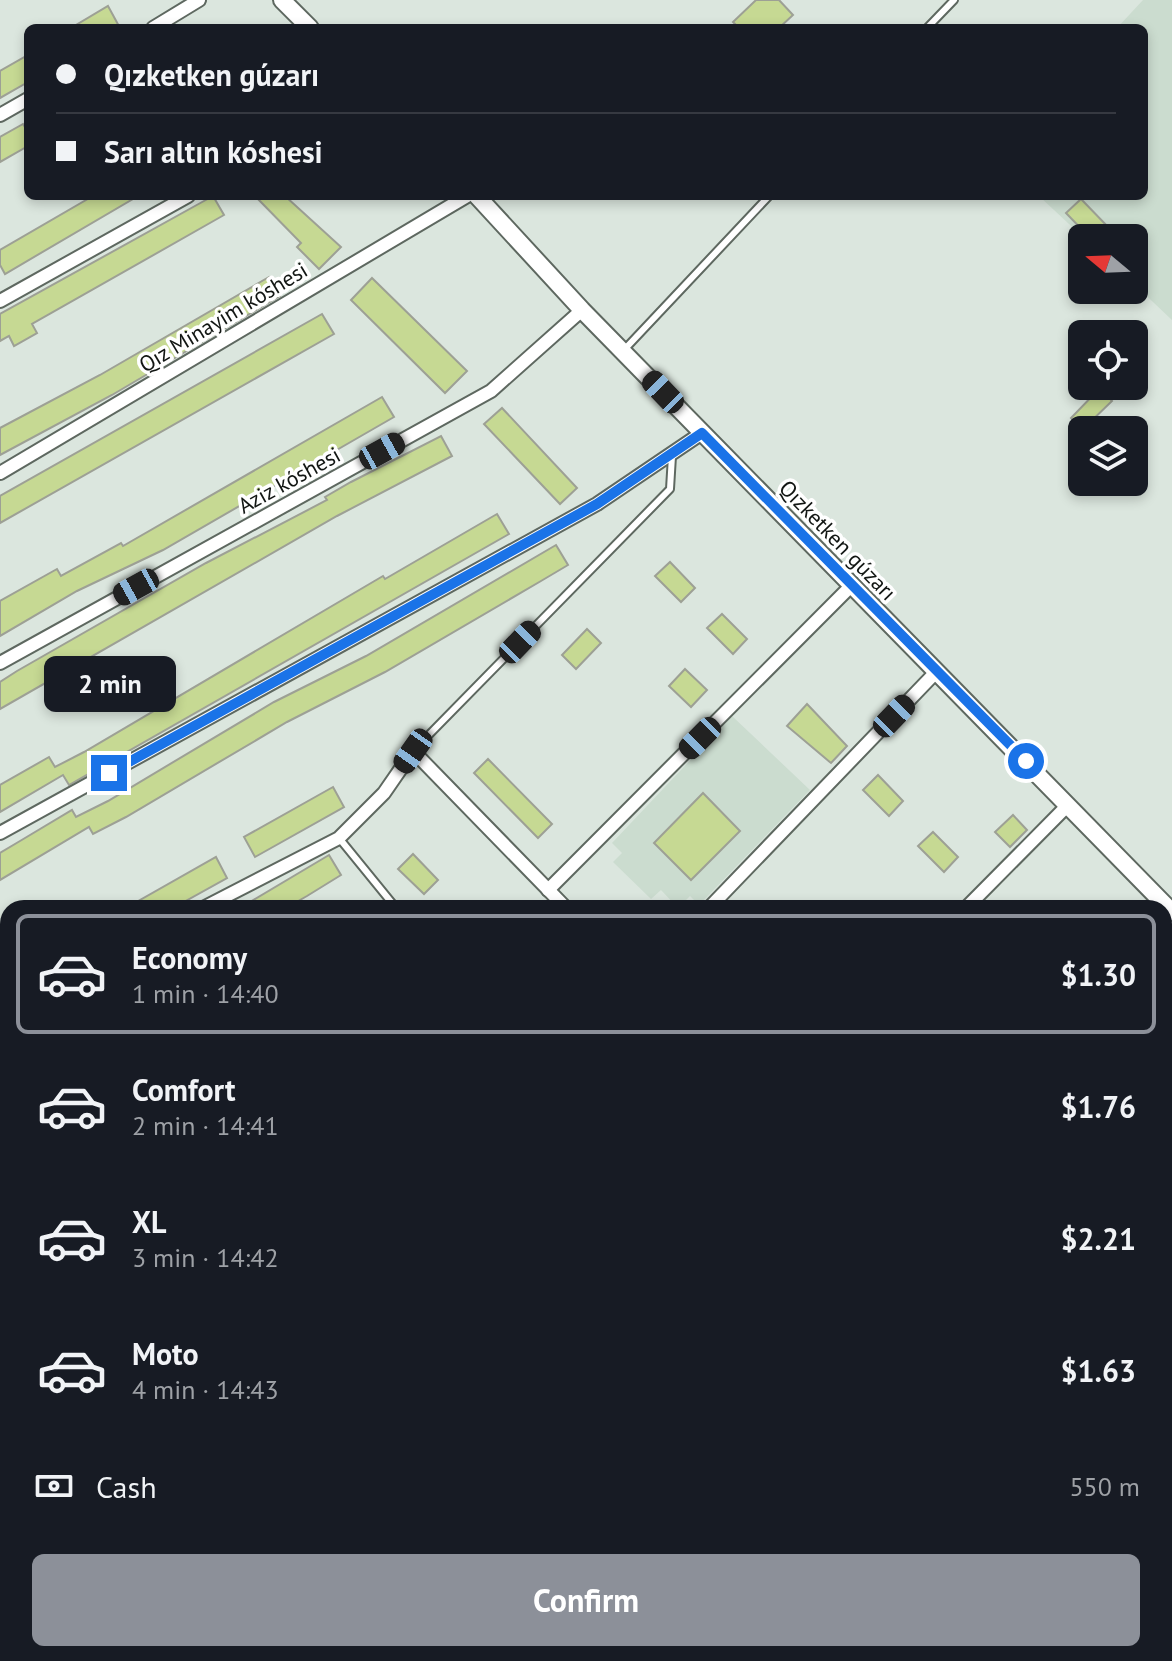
<!DOCTYPE html>
<html lang="en">
<head>
<meta charset="utf-8">
<style>
  body { margin:0; font-family:"PT Sans",sans-serif; background:#242831; color:#f1f3f6; height:100vh; display:flex; flex-direction:column; font-size:30px; white-space:nowrap }
  * { box-sizing:border-box; margin:0 }
  p { font-size:26px; color:#9ea1a6 }
  .icon { flex:none; width:44px; height:44px; fill:none; stroke:currentColor; stroke-width:2; stroke-linecap:round; stroke-linejoin:round }
  .map { position:relative; flex:1; overflow:hidden }
  .side { position:absolute; left:0px; top:900px; width:1172px; height:762px; display:flex; flex-direction:column; background:#171b24; border-radius:24px 24px 0 0; box-shadow:0 4px 12px #0003 }
  .side>* { flex:none }
  .guide { position:absolute; left:24px; top:24px; width:1124px; height:176px; border-radius:12px; box-shadow:0 4px 12px #0003; display:grid; align-content:center; height:176px; padding:0 32px; background:#171b24 }
  .needle { width:52px; rotate:289deg }
  .buttons { position:absolute; left:1068px; top:224px; display:grid; gap:16px }
  .buttons a { display:grid; place-items:center; width:80px; height:80px; border-radius:12px; background:#171b24; box-shadow:0 4px 12px #0003; font-size:40px }
  .end { position:absolute; width:36px; height:36px; margin:-18px; border:10px solid #1a73e8; background:#fff; box-shadow:0 0 0 4px #fff }
  .from { border-radius:50% }
  .bubble { position:absolute; height:56px; border-radius:12px; background:#171b24; box-shadow:0 4px 12px #0003; font-size:26px; font-weight:700; line-height:56px; text-align:center }
  .car { position:absolute; width:24px; height:48px; margin:-24px -12px; border-radius:10px; box-shadow:0 0 6px 2px #0007; background:linear-gradient(#222 24%,#8ab4d8 0 40%,#222 0 76%,#8ab4d8 0 86%,#222 0) }
  .guide b { display:flex; align-items:center; gap:28px; height:76px; font-size:30px }
  .guide b+b { border-top:2px solid #363941 }
  .guide i { width:20px; height:20px; background:#f1f3f6 }
  ul { padding:14px 0 0; list-style:none }
  li { display:flex; align-items:center; gap:24px; height:120px; margin:0 16px 12px; padding:0 16px; border:4px solid transparent; border-radius:12px }
  li div { flex:1 }
  li b { display:block; font-size:30px }
  li em { font-style:normal; font-weight:700 }
  li.current { border-color:#8c9099 }
  li>.icon { width:72px; height:72px; stroke-width:1.5 }
  .pay { display:flex; align-items:center; gap:20px; height:88px; padding:0 32px; font-size:30px }
  .pay p { margin-inline-start:auto }
  .button { display:flex; gap:16px; margin-top:auto; padding:16px 32px }
  .button a { flex:1; height:92px; border-radius:12px; background:#8c9099; color:#fff; font-size:32px; font-weight:700; line-height:92px; text-align:center }
  .map>svg:first-child { display:block }
  .built { fill:#cbdccf }
  .building { fill:#c6d993; stroke:#9da095; stroke-width:2 }
  .lines { fill:none; stroke-linecap:round; stroke-linejoin:round }
  .service-casing { stroke:#5e6860; stroke-width:10 }
  .minor-casing { stroke:#5e6860; stroke-width:16 }
  .tertiary-casing { stroke:#5e6860; stroke-width:20 }
  .service { stroke:#fff; stroke-width:6 }
  .minor { stroke:#fff; stroke-width:12 }
  .tertiary { stroke:#fff; stroke-width:16 }
  .route { stroke:#1a73e8; stroke-width:10 }
  .labels { text-anchor:middle; dominant-baseline:central; stroke-width:7; stroke-linejoin:round; paint-order:stroke }
  .street-label { font-size:22px; fill:#121613; stroke:#fff }
</style>
</head>
<body>
<div class="map">
<svg width="1172" height="1661" viewBox="0 0 1172 1661">
  <rect width="100%" height="100%" fill="#dbe6de"/>
  <g class="built">
    <path d="M1143,0H1172V320L1134,284V238H1084L1039,196H1144V28H1117Z"/>
    <path d="M732,716L810,790L699,905L690,896L678,908L661,890L651,899L613,862L622,853L612,843Z"/>
  </g>
  <g class="building">
    <path d="M756,0H779L793,15L779,28H739L733,22Z"/>
    <path d="M108,6L120,28H71Z"/>
    <path d="M28,55V82L0,98V71Z"/>
    <path d="M23,124L28,132V146L0,162V137Z"/>
    <path d="M93,196H138L5,274L0,265V250Z"/>
    <path d="M213,196L224,215L32,324L37,333L14,346L9,336L0,341V314Z"/>
    <path d="M255,196H285L341,247L319,269L297,247L301,243Z"/>
    <path d="M1081,199L1110,229L1100,238H1090L1066,213Z"/>
    <path d="M269,277L280,296L112,395L0,455V428L100,375Z"/>
    <path d="M372,278L467,371L445,393L351,300Z"/>
    <path d="M322,314L334,334L0,523V496Z"/>
    <path d="M1100,388L1112,401L1082,430L1071,418Z"/>
    <path d="M382,397L394,417L163,550L77,591L0,636V601L57,569L61,576L121,543L123,546Z"/>
    <path d="M502,408L577,488L560,504L484,424Z"/>
    <path d="M441,436L452,456L337,516L0,709V682L17,671L206,563L327,500L325,497L351,482Z"/>
    <path d="M497,514L509,534L69,785L63,775L0,812V785L49,757L55,767L84,752L383,576L385,579Z"/>
    <path d="M556,545L568,565L541,581L385,672L287,722L126,817L93,834L89,827L0,880V853L20,841L72,810L76,817L108,801L274,702L366,656Z"/>
    <path d="M670,562L695,588L681,602L655,576Z"/>
    <path d="M722,614L747,639L733,654L707,628Z"/>
    <path d="M587,629L601,643L576,669L562,655Z"/>
    <path d="M685,669L707,690L691,707L669,686Z"/>
    <path d="M807,704L847,746L831,763L787,726Z"/>
    <path d="M488,759L552,824L538,838L474,773Z"/>
    <path d="M878,775L903,801L889,816L863,790Z"/>
    <path d="M333,787L344,807L255,857L244,837Z"/>
    <path d="M703,793L740,831L691,880L654,843Z"/>
    <path d="M1013,815L1027,830L1010,847L995,832Z"/>
    <path d="M933,832L958,857L944,872L918,846Z"/>
    <path d="M413,854L438,880L424,894L398,869Z"/>
    <path d="M329,855L341,875L307,896L286,908H240Z"/>
    <path d="M216,857L227,878L173,908H126Z"/>
  </g>
  <g class="lines">
    <defs>
      <g id="service">
        <path d="M927,28L954,0"/>
        <path d="M623,351L769,196"/>
        <path d="M413,751L670,489L672,456"/>
        <path d="M339,838L396,908"/>
        <path d="M0,969L8,974"/>
      </g>
      <g id="minor">
        <path d="M153,28L199,0"/>
        <path d="M0,115L28,99"/>
        <path d="M0,301L188,196"/>
        <path d="M0,473L467,196"/>
        <path d="M0,663L491,391L582,310"/>
        <path d="M0,833L597,504L702,433"/>
        <path d="M548,890L851,586"/>
        <path d="M203,908L339,838L384,793L413,751L566,908"/>
        <path d="M709,908L937,671"/>
        <path d="M966,908L1068,805"/>
        <path d="M0,1016L8,1011"/>
        <path d="M1164,1100L1172,1096"/>
        <path d="M0,1207L8,1203"/>
        <path d="M1164,1285L1172,1280"/>
        <path d="M0,1387L8,1383"/>
        <path d="M1164,1471L1172,1466"/>
        <path d="M0,1573L8,1569"/>
        <path d="M444,1654L448,1661"/>
        <path d="M153,1661L166,1654"/>
        <path d="M490,1661L503,1654"/>
        <path d="M819,1661L831,1654"/>
        <path d="M1150,1661L1163,1654"/>
      </g>
      <g id="tertiary">
        <path d="M282,0L310,28"/>
        <path d="M477,196L582,310L1172,912"/>
      </g>
    </defs>
    <use href="#service" class="service-casing"/>
    <use href="#minor" class="minor-casing"/>
    <use href="#tertiary" class="tertiary-casing"/>
    <use href="#service" class="service"/>
    <use href="#minor" class="minor"/>
    <use href="#tertiary" class="tertiary"/>
  </g>
  <g class="lines">
    <path class="route" d="M109,773L597,504L702,433L1026,761"/>
  </g>
  <g class="labels">
    <g class="street-label">
      <text transform="translate(223 317) rotate(-31)">Qız Minayim kóshesi</text>
      <text transform="translate(289 480) rotate(-29)">Aziz kóshesi</text>
      <text transform="translate(838 540) rotate(46)">Qızketken gúzarı</text>
    </g>
  </g>
</svg>
<div class="buttons">
<a><svg class="needle" viewBox="-14 -14 28 28"><path d="M0-13l5 13h-10z" fill="#e53935"/><path d="M0 13l5-13h-10z" fill="#9ea1a6"/></svg></a>
<a><svg class="icon" aria-label="locate" viewBox="0 0 24 24"><circle cx="12" cy="12" r="6"/><path d="M12 2v4M12 18v4M2 12h4M18 12h4"/></svg></a>
<a><svg class="icon" aria-label="layers" viewBox="0 0 24 24"><path d="M12 4l9 5-9 5-9-5zM3 14l9 5 9-5"/></svg></a>
</div>
<i class="end from" style="left:1026px;top:761px"></i>
<i class="end" style="left:109px;top:773px"></i>
<div class="bubble" style="left:44px;top:656px;width:132px">2 min</div>
<i class="car" style="left:663px;top:392px;rotate:316deg"></i>
<i class="car" style="left:382px;top:451px;rotate:61deg"></i>
<i class="car" style="left:136px;top:587px;rotate:241deg"></i>
<i class="car" style="left:520px;top:642px;rotate:44deg"></i>
<i class="car" style="left:894px;top:716px;rotate:44deg"></i>
<i class="car" style="left:700px;top:738px;rotate:225deg"></i>
<i class="car" style="left:413px;top:751px;rotate:215deg"></i>
<div class="guide">
<b><i class="from"></i>Qızketken gúzarı</b>
<b><i></i>Sarı altın kóshesi</b>
</div>
<section class="side">
<ul>
<li class="current"><svg class="icon" aria-label="car" viewBox="0 0 24 24"><path d="M5 17H2v-5l4-1 3-4h7l3 4 3 1v5h-3M9 17h6M6 11h13"/><circle cx="7" cy="17" r="2"/><circle cx="17" cy="17" r="2"/></svg><div><b>Economy</b><p>1 min · 14:40</p></div><em>$1.30</em></li>
<li><svg class="icon" aria-label="car" viewBox="0 0 24 24"><path d="M5 17H2v-5l4-1 3-4h7l3 4 3 1v5h-3M9 17h6M6 11h13"/><circle cx="7" cy="17" r="2"/><circle cx="17" cy="17" r="2"/></svg><div><b>Comfort</b><p>2 min · 14:41</p></div><em>$1.76</em></li>
<li><svg class="icon" aria-label="car" viewBox="0 0 24 24"><path d="M5 17H2v-5l4-1 3-4h7l3 4 3 1v5h-3M9 17h6M6 11h13"/><circle cx="7" cy="17" r="2"/><circle cx="17" cy="17" r="2"/></svg><div><b>XL</b><p>3 min · 14:42</p></div><em>$2.21</em></li>
<li><svg class="icon" aria-label="car" viewBox="0 0 24 24"><path d="M5 17H2v-5l4-1 3-4h7l3 4 3 1v5h-3M9 17h6M6 11h13"/><circle cx="7" cy="17" r="2"/><circle cx="17" cy="17" r="2"/></svg><div><b>Moto</b><p>4 min · 14:43</p></div><em>$1.63</em></li>
</ul>
<div class="pay"><svg class="icon" aria-label="cash" viewBox="0 0 24 24"><path d="M3 7h18v10H3z"/><circle cx="12" cy="12" r="2"/></svg>Cash<p>550 m</p></div>
<div class="button"><a>Confirm</a></div>
</section>
</div>
</body>
</html>
